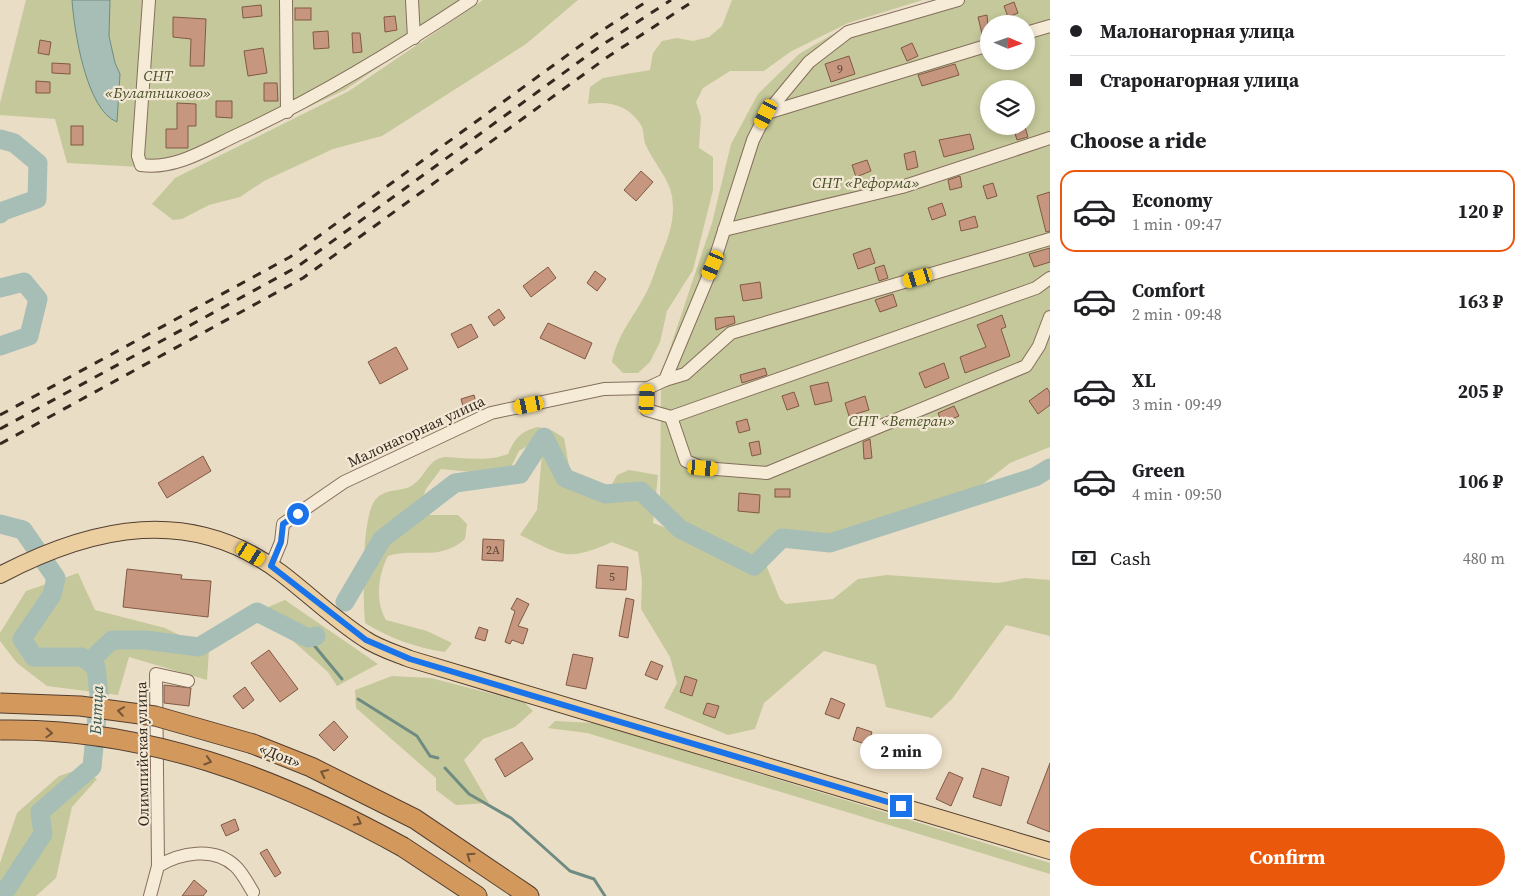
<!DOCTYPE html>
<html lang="en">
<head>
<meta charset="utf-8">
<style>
  body { margin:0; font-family:"Source Serif 4",serif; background:#f2f2f2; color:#202124; height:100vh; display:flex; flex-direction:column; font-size:19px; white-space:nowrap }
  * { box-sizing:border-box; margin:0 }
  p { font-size:16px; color:#757577 }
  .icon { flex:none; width:28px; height:28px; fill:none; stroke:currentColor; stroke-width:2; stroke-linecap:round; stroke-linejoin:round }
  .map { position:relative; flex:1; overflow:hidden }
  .drawer { display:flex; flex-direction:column; background:#fff; width:475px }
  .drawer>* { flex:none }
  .guide { display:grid; align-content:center; height:110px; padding:0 20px; background:#fff }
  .needle { width:32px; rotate:92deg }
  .fabs { position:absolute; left:980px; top:15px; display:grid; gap:10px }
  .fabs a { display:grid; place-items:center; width:55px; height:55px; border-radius:50%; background:#fff; box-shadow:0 2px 8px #0003; font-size:25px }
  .end { position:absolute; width:22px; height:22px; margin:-11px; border:6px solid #1a73e8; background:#fff; box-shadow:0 0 0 2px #fff }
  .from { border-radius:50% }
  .bubble { position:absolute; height:35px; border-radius:18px; background:#fff; box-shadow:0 2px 8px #0003; font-size:16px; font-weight:700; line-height:35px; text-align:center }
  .car { position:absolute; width:15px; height:30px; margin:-15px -8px; border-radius:6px; box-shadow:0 0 4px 1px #0007; background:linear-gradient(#f5c518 24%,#345 0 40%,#f5c518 0 76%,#345 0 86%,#f5c518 0) }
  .guide b { display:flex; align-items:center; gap:18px; height:48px; font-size:19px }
  .guide b+b { border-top:1px solid #e0e0e0 }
  .guide i { width:12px; height:12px; background:#202124 }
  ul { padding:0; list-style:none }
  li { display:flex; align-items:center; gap:15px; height:82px; margin:0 10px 8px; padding:0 10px; border:2px solid transparent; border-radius:15px }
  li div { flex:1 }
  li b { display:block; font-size:19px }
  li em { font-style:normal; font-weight:700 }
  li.on { border-color:#ea580c }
  li>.icon { width:45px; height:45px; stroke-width:1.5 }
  h2 { padding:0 20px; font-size:22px; line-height:60px }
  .pay { display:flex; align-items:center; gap:12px; height:55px; padding:0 20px; font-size:19px }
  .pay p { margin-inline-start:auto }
  .cta { display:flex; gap:10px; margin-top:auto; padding:10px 20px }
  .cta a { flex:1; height:58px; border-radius:30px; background:#ea580c; color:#fff; font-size:20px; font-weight:700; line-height:58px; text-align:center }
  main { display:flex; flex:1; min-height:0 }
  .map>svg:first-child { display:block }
  .green { fill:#c5c89a; fill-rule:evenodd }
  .water { fill:#a6beb6; stroke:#6e8c82 }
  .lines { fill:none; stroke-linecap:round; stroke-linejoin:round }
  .stream { stroke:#6e8c82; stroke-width:3 }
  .river { stroke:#a6beb6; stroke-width:19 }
  .building { fill:#c6977e; stroke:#815944 }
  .minor-casing { stroke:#846f5c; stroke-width:14 }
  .major-casing { stroke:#523e30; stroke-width:18 }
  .highway-casing { stroke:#523e30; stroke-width:21 }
  .minor { stroke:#f6ebd7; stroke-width:12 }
  .major { stroke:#ebcfa0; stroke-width:16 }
  .highway { stroke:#d3985c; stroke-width:19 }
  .rail { stroke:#35281f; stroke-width:3; stroke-dasharray:9 9; stroke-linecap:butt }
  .highway-bridge-casing { stroke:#523e30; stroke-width:21; stroke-linecap:butt }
  .highway-bridge { stroke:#d3985c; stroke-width:19 }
  .oneway { stroke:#745537 }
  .route { stroke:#1a73e8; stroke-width:6 }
  .labels { text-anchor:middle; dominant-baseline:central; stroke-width:4.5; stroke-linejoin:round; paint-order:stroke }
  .number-label { font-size:12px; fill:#594437 }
  .park-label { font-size:15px; font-style:italic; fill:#485027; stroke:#f3e8d4 }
  .street-label { font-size:15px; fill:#35281f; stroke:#f3e8d4 }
  .water-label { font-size:16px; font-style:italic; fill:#30544f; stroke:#f3e8d4 }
</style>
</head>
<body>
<main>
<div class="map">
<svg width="1050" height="896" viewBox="0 0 1050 896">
  <rect width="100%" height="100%" fill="#eaddc5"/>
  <g class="green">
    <path d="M26,0H477L345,90L175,169L67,163L55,119L0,115V103Z"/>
    <path d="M483,0H578L526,44L382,136L333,149L264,181L240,197L209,205L182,219L173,220L152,204L175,178L349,91Z"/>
    <path d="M732,0H923L848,23L790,52L764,71H730L703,88L696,102L701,117L699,148L713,157V190L693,270L667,311L660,342L650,362L638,373H623L612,362C617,335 633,318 645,295C651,285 654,273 658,263C667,241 676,221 672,197C670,179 652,161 645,143C643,137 644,130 641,125C628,105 610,101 588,104L590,87L603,78L650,70L653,53L662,41L677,38L693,41L709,37L722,26Z"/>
    <path d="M938,0H1050V447L1010,463L946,513L753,555L660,521L661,375L712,223L731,144L758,94L799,54L845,27ZM989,24H1026V61H989ZM989,89H1026V126H989Z"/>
    <path d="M538,427L553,431L564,438C570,466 566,482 597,494L610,488L617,475L629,470L658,475L653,523L766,565L780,599L786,604L833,599L858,579L887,575L998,583L1025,578L1050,580V636L1006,625L952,699L932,718L886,707L876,665L824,651L764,703L755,729L728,735L664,708L677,683L670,657L641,609L642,581L638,552L612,542C567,562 563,556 520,535L537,510L542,454L534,442L519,451L510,469L482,473L441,469L426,489L420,505L429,515H458L467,524L465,539C439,562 417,547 388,556C378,575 375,601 386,620L427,631L452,643L445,652C417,648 389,638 365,623C363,599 361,515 376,499C387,487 403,493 414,484C425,476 427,463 440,458C446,456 454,458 459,458C476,459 493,460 508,454C515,438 521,431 538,427Z"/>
    <path d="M78,573L95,610L165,628L209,650L207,680L129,657L118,695L47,686L17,663L0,641V633L26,591Z"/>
    <path d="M285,600L378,664L337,686L328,672L275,625L268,607Z"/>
    <path d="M392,676L431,678L524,702L533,711L515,727L483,739L464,760L489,803L456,805L436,790V778L356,708L355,690Z"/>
    <path d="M555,721L594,723L1050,863V874L587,733L548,728Z"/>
    <path d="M80,769L97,779L72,807L56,878L36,896H0V863L17,813L59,776Z"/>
  </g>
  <path class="water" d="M72,0H110L109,36L115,63L120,74L117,122C86,110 74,30 72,0Z"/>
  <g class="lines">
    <g class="stream">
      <path d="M308,638L342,679"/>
      <path d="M358,699L417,736L430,756L438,758"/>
      <path d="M445,768L469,794L511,818L570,871L594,879L605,896"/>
    </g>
    <g class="river">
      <path d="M0,139L14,143L38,163L37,199L3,211L0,214"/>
      <path d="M0,288L24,282L38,299L29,336L0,346"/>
      <path d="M0,524L23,530L56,578L52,595L22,639L34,657H82L96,667L99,695L92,767L40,812L43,834L2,896"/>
      <path d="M345,602L382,539L455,483L520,474L544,437L565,478L605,494L641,491L680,529L754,566L782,538L830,543L1035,477L1050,468"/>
      <path d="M89,662L112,640H145L199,647L257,612L308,638L316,636"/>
    </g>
  </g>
  <g class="building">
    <path d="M1014,2L1018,13L1008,17L1004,6Z"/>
    <path d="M261,5L262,16L243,18L242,7Z"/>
    <rect x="295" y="8" width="16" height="12"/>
    <path d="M987,15L989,37L983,38L978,17Z"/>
    <path d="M395,16L397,30L385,32L384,17Z"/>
    <path d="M173,17L206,19L204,66H190L191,39L173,37Z"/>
    <path d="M328,31L329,48L314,49L313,32Z"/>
    <path d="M352,33H360L362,52L353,53Z"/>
    <path d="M40,40L51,42L49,55L38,53Z"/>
    <path d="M912,43L918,56L907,61L901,48Z"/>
    <path d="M263,48L267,73L248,76L244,51Z"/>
    <path d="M849,56L855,74L831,82L825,64Z"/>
    <path d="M52,63L70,64V74L52,73Z"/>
    <path d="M955,64L959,75L922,86L918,75Z"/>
    <path d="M36,81L50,82V93H36Z"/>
    <path d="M264,83H277L278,101H264Z"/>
    <path d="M216,101H232V118L216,117Z"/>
    <path d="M177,103L196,104V126H188V148H166V129H177Z"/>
    <rect x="71" y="126" width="12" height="19"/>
    <path d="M1025,127L1028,137L1017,140L1014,130Z"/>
    <path d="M970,134L974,149L944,157L939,140Z"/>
    <path d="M915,151L918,167L907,170L904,154Z"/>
    <path d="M867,160L871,171L856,177L852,165Z"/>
    <path d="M641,171L653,182L636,201L624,190Z"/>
    <path d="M960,176L962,187L950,190L948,180Z"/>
    <path d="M993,183L997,196L987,199L983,186Z"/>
    <path d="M1050,192V231L1046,232L1037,196Z"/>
    <path d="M942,203L946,215L932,220L928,208Z"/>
    <path d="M975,216L978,227L961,231L959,221Z"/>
    <path d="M870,248L875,263L858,269L853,254Z"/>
    <path d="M1050,248V262L1034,267L1029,254Z"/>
    <path d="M884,265L888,278L879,281L875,268Z"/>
    <path d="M548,267L556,278L531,297L523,286Z"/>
    <path d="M595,271L606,279L597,291L587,283Z"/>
    <path d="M760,282L762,298L743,301L740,285Z"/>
    <path d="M893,294L897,306L880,312L875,300Z"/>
    <path d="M499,309L505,318L494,326L488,317Z"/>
    <path d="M1002,315L1006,327L1001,329L1010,356L965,373L960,357L986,347L977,325Z"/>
    <path d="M734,316L735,323L716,330L715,318Z"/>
    <path d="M548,323L592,343L585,359L540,338Z"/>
    <path d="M471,324L478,337L458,348L451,334Z"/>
    <path d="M396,347L408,369L380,384L368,362Z"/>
    <path d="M944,363L949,378L925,388L919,373Z"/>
    <path d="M765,368L767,375L742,383L740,375Z"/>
    <path d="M828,382L832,401L815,405L810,386Z"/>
    <path d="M1047,388L1050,393V405L1038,414L1029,401Z"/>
    <path d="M794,392L799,406L787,410L782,396Z"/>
    <path d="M474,395L477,406L464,410L461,399Z"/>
    <path d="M865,396L869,410L849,416L845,403Z"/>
    <path d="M954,406L959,416L942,423L938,413Z"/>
    <path d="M747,419L750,430L739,433L736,422Z"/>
    <path d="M870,439L872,458L864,459L863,442Z"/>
    <path d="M759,441L761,454L752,456L749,443Z"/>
    <path d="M203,456L211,471L167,498L158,483Z"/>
    <rect x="775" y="489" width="15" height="8"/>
    <path d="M739,493L760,495L759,513L738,511Z"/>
    <path d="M483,539L504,540L503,561L482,560Z"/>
    <path d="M598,565L628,567L626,590L596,588Z"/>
    <path d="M127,569L182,575L181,579L211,581L208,617L123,607Z"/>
    <path d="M517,598L529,604L518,626L528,629L523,644L512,640L510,644L505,642L515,611L511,609Z"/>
    <path d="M626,598L634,600L628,638L619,636Z"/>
    <path d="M479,627L488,630L485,641L475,638Z"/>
    <path d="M269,650L298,689L280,702L251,663Z"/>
    <path d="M573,654L593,658L586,689L566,685Z"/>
    <path d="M651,661L663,666L657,680L645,675Z"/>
    <path d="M685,676L697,680L692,696L680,692Z"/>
    <path d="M164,685L191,688L189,706L164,703Z"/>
    <path d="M245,687L254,700L243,709L233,696Z"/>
    <path d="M831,698L845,704L839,719L825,714Z"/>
    <path d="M707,703L719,706L715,718L703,714Z"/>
    <path d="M334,721L348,737L334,751L319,735Z"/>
    <path d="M857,727L872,732L868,745L853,740Z"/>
    <path d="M522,742L533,759L505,777L495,759Z"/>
    <path d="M1050,763V832L1027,823Z"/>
    <path d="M982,768L1009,777L1001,806L973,797Z"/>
    <path d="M949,772L963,778L951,806L936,799Z"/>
    <path d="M235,819L239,830L226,836L221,825Z"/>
    <path d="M267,849L281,873L275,877L260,853Z"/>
    <path d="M194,880L207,891L203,896H182Z"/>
  </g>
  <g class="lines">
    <defs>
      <g id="minor">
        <path d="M149,0L138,156L141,165C175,170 207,149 237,135C319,97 396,50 471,0"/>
        <path d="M286,0L287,112"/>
        <path d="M412,0L414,38"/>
        <path d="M1026,33L1050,26"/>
        <path d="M767,113L989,45"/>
        <path d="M724,230L902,187L1050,138"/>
        <path d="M665,380L685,374L731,333L1050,239"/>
        <path d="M648,388L647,410L671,417L1036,288L1050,278"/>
        <path d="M671,417L686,461L703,468L767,473L1026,366L1039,346L1050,317"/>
        <path d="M271,566L281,542L283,524L344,482L491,413L604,389L648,388L665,380L713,265L753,140L766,114L809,62L848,32L958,0"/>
        <path d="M158,866L156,674L188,681"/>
        <path d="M150,896L158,866C180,853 214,846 235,866C242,872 248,884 253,892"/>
      </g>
      <path id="major" d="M0,575C93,526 191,505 281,573C310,595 335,620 365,639C378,648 395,653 410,659L1050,851"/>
      <g id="highway">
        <path d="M253,744L311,767L415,819L529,896"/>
        <path d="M403,847L477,896"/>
      </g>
    </defs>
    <use href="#minor" class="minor-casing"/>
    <use href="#major" class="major-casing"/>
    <use href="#highway" class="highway-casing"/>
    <use href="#minor" class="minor"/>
    <use href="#major" class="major"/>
    <use href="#highway" class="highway"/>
    <g class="rail">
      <path d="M0,415L290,257L595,35L649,0"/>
      <path d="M0,429L297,267L602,45L671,0"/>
      <path d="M0,444L303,278L609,56L695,0"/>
    </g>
    <defs>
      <g id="highway-bridge">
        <path d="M0,703L80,706L155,716L253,744"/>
        <path d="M0,730C145,727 278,778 403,847"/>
      </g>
    </defs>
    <use href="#highway-bridge" class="highway-bridge-casing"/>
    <use href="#highway-bridge" class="highway-bridge"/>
  </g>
  <defs><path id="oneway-chevron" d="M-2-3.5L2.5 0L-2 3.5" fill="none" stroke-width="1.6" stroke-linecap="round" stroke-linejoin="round" transform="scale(1.25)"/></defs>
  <g class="oneway">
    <use href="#oneway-chevron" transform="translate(121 711) rotate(-172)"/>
    <use href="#oneway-chevron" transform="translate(49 733) rotate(3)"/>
    <use href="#oneway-chevron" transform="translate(208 761) rotate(17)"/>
    <use href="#oneway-chevron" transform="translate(324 773) rotate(-155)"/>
    <use href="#oneway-chevron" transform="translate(358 822) rotate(27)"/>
    <use href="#oneway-chevron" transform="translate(470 856) rotate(-146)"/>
  </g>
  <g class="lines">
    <path class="route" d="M298,514L283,524L281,542L271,566L366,640L410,659L901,806"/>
  </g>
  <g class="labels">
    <g class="number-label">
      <text x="840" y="69">9</text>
      <text x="493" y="550">2А</text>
      <text x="612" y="577">5</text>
    </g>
    <g class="park-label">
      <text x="158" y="75">СНТ<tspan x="158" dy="17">«Булатниково»</tspan></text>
      <text x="866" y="182">СНТ «Реформа»</text>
      <text x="902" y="420">СНТ «Ветеран»</text>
    </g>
    <g class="street-label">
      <text transform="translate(416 431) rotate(-25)">Малонагорная улица</text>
      <text transform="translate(142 754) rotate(-91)">Олимпийская улица</text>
      <text transform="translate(280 755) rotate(21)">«Дон»</text>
    </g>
    <g class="water-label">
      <text transform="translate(96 710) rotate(-87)">Битца</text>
    </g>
  </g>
</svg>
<div class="fabs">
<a><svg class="needle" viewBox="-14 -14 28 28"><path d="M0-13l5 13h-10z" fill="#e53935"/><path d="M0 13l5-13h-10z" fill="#757577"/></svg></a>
<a><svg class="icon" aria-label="layers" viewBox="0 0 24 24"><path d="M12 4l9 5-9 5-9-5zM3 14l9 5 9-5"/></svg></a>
</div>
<i class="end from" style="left:298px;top:514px"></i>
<i class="end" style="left:901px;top:806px"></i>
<div class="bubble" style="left:860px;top:734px;width:82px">2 min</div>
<i class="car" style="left:766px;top:114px;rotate:207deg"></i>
<i class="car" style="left:713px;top:265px;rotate:203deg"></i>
<i class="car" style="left:918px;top:278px;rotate:253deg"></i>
<i class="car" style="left:647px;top:399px;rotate:3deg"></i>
<i class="car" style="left:529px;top:405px;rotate:258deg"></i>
<i class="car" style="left:703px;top:468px;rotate:95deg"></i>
<i class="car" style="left:251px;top:554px;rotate:121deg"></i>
</div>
<section class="drawer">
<div class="guide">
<b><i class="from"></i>Малонагорная улица</b>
<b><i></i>Старонагорная улица</b>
</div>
<h2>Choose a ride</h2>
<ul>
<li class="on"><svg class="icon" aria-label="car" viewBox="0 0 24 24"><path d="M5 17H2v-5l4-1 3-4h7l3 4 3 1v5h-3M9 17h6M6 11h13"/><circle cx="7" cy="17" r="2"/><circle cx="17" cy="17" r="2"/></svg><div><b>Economy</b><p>1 min · 09:47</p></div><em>120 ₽</em></li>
<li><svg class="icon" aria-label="car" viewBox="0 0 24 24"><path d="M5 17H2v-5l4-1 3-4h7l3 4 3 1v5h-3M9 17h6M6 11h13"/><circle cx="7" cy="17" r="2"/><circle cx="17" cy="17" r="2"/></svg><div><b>Comfort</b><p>2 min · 09:48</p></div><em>163 ₽</em></li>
<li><svg class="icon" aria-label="car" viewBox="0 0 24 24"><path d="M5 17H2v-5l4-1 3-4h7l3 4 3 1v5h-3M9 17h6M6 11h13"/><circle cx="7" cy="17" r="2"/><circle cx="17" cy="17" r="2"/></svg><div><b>XL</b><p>3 min · 09:49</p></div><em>205 ₽</em></li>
<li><svg class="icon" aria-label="car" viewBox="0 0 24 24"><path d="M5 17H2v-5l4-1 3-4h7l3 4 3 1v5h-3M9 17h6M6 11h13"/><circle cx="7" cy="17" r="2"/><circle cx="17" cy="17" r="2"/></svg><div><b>Green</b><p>4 min · 09:50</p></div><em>106 ₽</em></li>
</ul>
<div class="pay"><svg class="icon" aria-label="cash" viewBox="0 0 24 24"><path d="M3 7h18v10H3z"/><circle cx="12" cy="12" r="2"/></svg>Cash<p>480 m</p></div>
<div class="cta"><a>Confirm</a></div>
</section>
</main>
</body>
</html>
